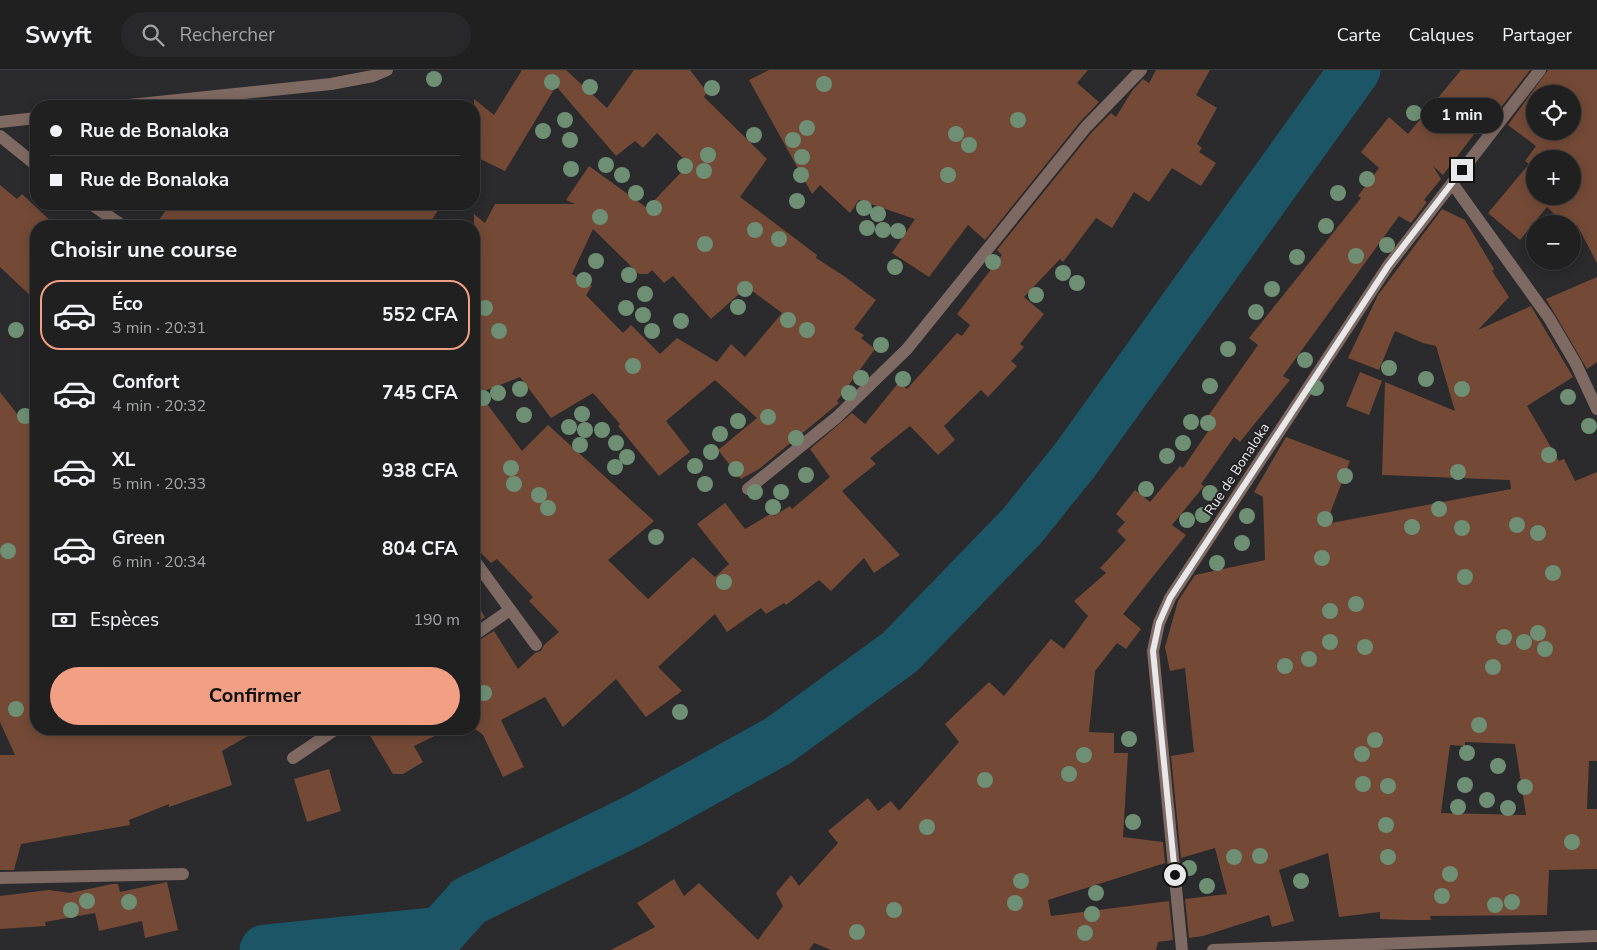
<!DOCTYPE html>
<html lang="fr">
<head>
<meta charset="utf-8">
<style>
  body { margin:0; font-family:"Nunito Sans",sans-serif; background:#28282a; color:#f1f3f6; height:100vh; display:flex; flex-direction:column; font-size:19px; white-space:nowrap }
  * { box-sizing:border-box; margin:0 }
  p { font-size:16px; color:#a2a3a5 }
  .icon { flex:none; width:28px; height:28px; fill:none; stroke:currentColor; stroke-width:2; stroke-linecap:round; stroke-linejoin:round }
  .map { position:relative; flex:1; overflow:hidden }
  .drawer { position:absolute; left:30px; top:150px; width:450px; height:515px; display:flex; flex-direction:column; background:#202021; border-radius:20px; box-shadow:0 2px 12px #0003,0 0 0 1px #3d3e3f }
  .drawer>* { flex:none }
  .guide { position:absolute; left:30px; top:30px; width:450px; height:110px; border-radius:20px; box-shadow:0 2px 12px #0003,0 0 0 1px #3d3e3f; display:grid; align-content:center; height:110px; padding:0 20px; background:#202021 }
  .controls { position:absolute; left:1526px; top:15px; display:grid; gap:10px }
  .controls a { display:grid; place-items:center; width:55px; height:55px; border-radius:50%; background:#202021; box-shadow:0 2px 12px #0003,0 0 0 1px #3d3e3f; font-size:25px }
  .end { position:absolute; width:22px; height:22px; margin:-11px; border:6px solid #e8e7e9; background:#111; box-shadow:0 0 0 2px #111 }
  .from { border-radius:50% }
  .bubble { position:absolute; height:35px; border-radius:18px; background:#202021; box-shadow:0 2px 12px #0003,0 0 0 1px #3d3e3f; font-size:16px; font-weight:700; line-height:35px; text-align:center }
  .guide b { display:flex; align-items:center; gap:18px; height:48px; font-size:19px }
  .guide b+b { border-top:1px solid #3d3e3f }
  .guide i { width:12px; height:12px; background:#f1f3f6 }
  ul { padding:0; list-style:none }
  li { display:flex; align-items:center; gap:15px; height:70px; margin:0 10px 8px; padding:0 10px; border:2px solid transparent; border-radius:20px }
  li div { flex:1 }
  li b { display:block; font-size:19px }
  li em { font-style:normal; font-weight:700 }
  li.on { border-color:#f39f84 }
  li>.icon { width:45px; height:45px; stroke-width:1.5 }
  h2 { padding:0 20px; font-size:22px; line-height:60px }
  .pay { display:flex; align-items:center; gap:12px; height:55px; padding:0 20px; font-size:19px }
  .pay p { margin-inline-start:auto }
  .primary-button { display:flex; gap:10px; margin-top:auto; padding:10px 20px }
  .primary-button a { flex:1; height:58px; border-radius:30px; background:#f39f84; color:#111; font-size:20px; font-weight:700; line-height:58px; text-align:center }
  header { display:flex; align-items:center; gap:30px; box-sizing:border-box; height:70px; padding:0 25px; background:#202021; border-bottom:1px solid #3d3e3f }
  header strong { font-size:24px }
  nav { display:flex; gap:28px; margin-inline-start:auto; font-size:18px }
  .search { width:350px; height:45px; background:#28282a; display:flex; align-items:center; gap:12px; box-sizing:border-box; padding:0 18px; border-radius:28px; color:#a2a3a5; font-size:19px }
  .map>svg:first-child { display:block }
  .lines { fill:none; stroke-linecap:round; stroke-linejoin:round }
  .river { stroke:#1c5566; stroke-width:51 }
  .building { fill:#744a37; fill-rule:evenodd }
  .minor { stroke:#7f6a63; stroke-width:12 }
  .tree { fill:#6e8f74 }
  .route { stroke:#e8e7e9; stroke-width:6 }
  .labels { text-anchor:middle; dominant-baseline:central; stroke-width:4; stroke-linejoin:round; paint-order:stroke }
  .street-label { font-size:14px; fill:#e8e7e9; stroke:#212022 }
</style>
</head>
<body>
<header>
<strong>Swyft</strong>
<div class="search"><svg class="icon" aria-label="search" viewBox="0 0 24 24"><circle cx="10" cy="10" r="6"/><path d="M15 15l6 6"/></svg>Rechercher</div>
<nav><a>Carte</a><a>Calques</a><a>Partager</a></nav>
</header>
<div class="map">
<svg width="1597" height="880" viewBox="0 0 1597 880">
  <rect width="100%" height="100%" fill="#2b2a2c"/>
  <g class="lines">
    <g class="river">
      <path d="M265,880L441,862"/>
      <path d="M425,880L469,831L633,751L778,671L900,582L1022,456L1075,390L1355,0"/>
    </g>
  </g>
  <g class="building">
    <path d="M522,0H566L607,38L634,0H690L707,22L704,27L767,89L740,127L817,185L816,188L844,206L876,230L854,259L864,265L861,268L875,279L837,331L839,333L759,399L741,409L718,380L757,348L715,310L666,351L690,382L659,406L618,356L620,354L593,323L551,348L520,307L479,323L522,381L548,355L654,451L608,490L648,529L693,487L715,507L729,494L697,454L725,433L745,459L772,443L774,446L790,436L792,439L830,407L810,379L852,343L865,354L899,312L907,319L957,263L962,266L970,255L957,244L1002,185L997,180L1092,62L1111,43L1116,47L1132,21L1143,9L1149,13L1156,0H1210L1196,25L1217,38L1197,74L1202,78L1199,82L1216,93L1201,116L1172,98L1149,132L1134,122L1112,158L1096,148L1063,192L1060,189L1024,227L1044,244L1020,274L1024,277L1011,291L1017,296L988,327L981,320L944,356L955,370L938,385L910,356L870,388L876,394L842,421L900,485L874,503L864,488L831,521L819,510L786,535L784,533L766,544L761,538L727,562L715,544L658,597L682,621L646,647L616,609L563,657L545,627L501,650L524,697L503,707L483,665L474,658V573L494,561L518,599L535,583L541,581L544,575L559,562L529,531L533,527L497,489L491,493L474,476V144L485,153L495,134H575L566,130L589,96L647,138L689,94L657,63L643,78L635,71L616,86L556,16L505,101L474,86V29L494,45ZM593,159L639,204H648L652,200L664,213L673,206L711,249L747,217L782,243L745,287L731,274L717,292L677,268L660,284L631,255L623,263L586,225L592,216L572,204Z"/>
    <path d="M769,0H1088L1077,13L1099,32L1080,52L985,170L968,155L929,207L892,183L915,149L859,130L850,143L820,115L812,124L749,10Z"/>
    <path d="M1461,0H1530L1495,45L1491,42L1443,105L1433,96L1441,109L1424,130L1427,132L1411,153L1399,146L1283,306L1290,310L1240,372L1234,367L1201,414L1204,416L1172,455L1186,465L1123,544L1141,559L1126,579L1117,573L1095,601L1089,662L1114,663V683H1128L1123,767L1163,772L1165,793L1048,830L1051,846L1169,831L1173,870L1158,872L1156,880H831L814,873L809,880H611L655,857L637,833L674,809L684,826L699,813L758,870L783,836L776,823L791,805L799,816L838,773L828,761L868,728L878,741L891,731L899,741L959,672L945,654L989,612L1004,626L1051,569L1064,579L1088,546L1074,531L1106,503L1100,498L1126,470L1117,461L1125,452L1116,444L1135,420L1150,432L1180,396L1183,398L1213,354L1206,349L1258,275L1249,268L1361,128L1358,126L1379,98L1361,82L1389,47L1408,64Z"/>
    <path d="M1548,0H1597V193L1577,155L1572,160V154H1564L1547,137L1520,170L1488,143L1529,94L1525,91L1536,76L1508,55ZM1535,24H1572V61H1535ZM1535,89H1572V126H1535Z"/>
    <path d="M0,115L17,129L22,124L56,156H36V231L0,197Z"/>
    <path d="M170,134H442L428,156H155Z"/>
    <path d="M1442,139L1465,150L1494,199L1492,201L1509,227L1478,260L1531,236L1573,307L1527,336L1559,391L1564,389L1575,411L1597,402V691H1589L1587,739H1597V799L1549,800L1547,845L1430,846L1431,850H1408L1380,849V842L1339,847L1328,783L1279,800L1294,851L1272,857L1269,845L1203,866L1189,868L1185,829L1227,824L1215,778L1181,788L1171,686L1194,682L1185,598L1170,601L1165,577L1178,531L1195,505L1265,490L1263,427L1254,422L1286,367L1350,391L1326,454L1511,419L1510,410L1382,405L1385,312L1455,341L1436,276L1423,273L1395,261L1379,300L1348,288L1378,225ZM1465,672L1515,674L1526,745L1441,743L1450,675L1465,676Z"/>
    <path d="M1597,207V292L1587,299L1546,229Z"/>
    <path d="M1360,302L1382,311L1369,345L1346,336Z"/>
    <path d="M0,322L25,354L36,342V659H260L222,681L232,715L169,737V734L129,750L130,755L21,774L14,800H0V685H15L0,652Z"/>
    <path d="M474,529L485,547L474,555Z"/>
    <path d="M366,659H449L414,676L423,692L403,704H393Z"/>
    <path d="M329,699L341,741L307,752L294,709Z"/>
    <path d="M167,812L178,860L145,868L142,851L99,861L95,843L45,852L46,856L0,859V826L49,820L70,823L112,814H118L120,822Z"/>
  </g>
  <g class="lines">
    <g class="minor">
      <path d="M120,36L331,14L373,6L387,0"/>
      <path d="M0,52L36,48"/>
      <path d="M0,66L36,95"/>
      <path d="M1452,113L1549,248L1576,294L1597,339"/>
      <path d="M91,134L123,156"/>
      <path d="M748,419L837,347L907,279L1086,57L1141,0"/>
      <path d="M474,490L536,575"/>
      <path d="M474,565L510,540"/>
      <path d="M293,688L336,659"/>
      <path d="M0,808L183,804"/>
      <path d="M1182,880L1153,581L1159,553L1170,528L1388,196L1540,0"/>
      <path d="M1213,880L1597,866"/>
    </g>
  </g>
  <g class="tree">
    <circle cx="434" cy="9" r="8"/>
    <circle cx="552" cy="12" r="8"/>
    <circle cx="824" cy="14" r="8"/>
    <circle cx="590" cy="17" r="8"/>
    <circle cx="712" cy="18" r="8"/>
    <circle cx="1414" cy="43" r="8"/>
    <circle cx="565" cy="50" r="8"/>
    <circle cx="1018" cy="50" r="8"/>
    <circle cx="807" cy="58" r="8"/>
    <circle cx="543" cy="61" r="8"/>
    <circle cx="956" cy="64" r="8"/>
    <circle cx="754" cy="65" r="8"/>
    <circle cx="570" cy="70" r="8"/>
    <circle cx="793" cy="70" r="8"/>
    <circle cx="969" cy="75" r="8"/>
    <circle cx="708" cy="85" r="8"/>
    <circle cx="802" cy="87" r="8"/>
    <circle cx="606" cy="95" r="8"/>
    <circle cx="685" cy="96" r="8"/>
    <circle cx="571" cy="99" r="8"/>
    <circle cx="704" cy="101" r="8"/>
    <circle cx="622" cy="105" r="8"/>
    <circle cx="801" cy="105" r="8"/>
    <circle cx="948" cy="105" r="8"/>
    <circle cx="1367" cy="109" r="8"/>
    <circle cx="636" cy="123" r="8"/>
    <circle cx="1338" cy="123" r="8"/>
    <circle cx="797" cy="131" r="8"/>
    <circle cx="654" cy="138" r="8"/>
    <circle cx="864" cy="138" r="8"/>
    <circle cx="878" cy="144" r="8"/>
    <circle cx="600" cy="147" r="8"/>
    <circle cx="1326" cy="156" r="8"/>
    <circle cx="867" cy="158" r="8"/>
    <circle cx="755" cy="160" r="8"/>
    <circle cx="883" cy="160" r="8"/>
    <circle cx="898" cy="161" r="8"/>
    <circle cx="779" cy="169" r="8"/>
    <circle cx="705" cy="174" r="8"/>
    <circle cx="1387" cy="175" r="8"/>
    <circle cx="1356" cy="186" r="8"/>
    <circle cx="1297" cy="187" r="8"/>
    <circle cx="596" cy="191" r="8"/>
    <circle cx="993" cy="192" r="8"/>
    <circle cx="895" cy="197" r="8"/>
    <circle cx="1063" cy="203" r="8"/>
    <circle cx="629" cy="205" r="8"/>
    <circle cx="584" cy="210" r="8"/>
    <circle cx="1077" cy="213" r="8"/>
    <circle cx="745" cy="219" r="8"/>
    <circle cx="1272" cy="219" r="8"/>
    <circle cx="645" cy="224" r="8"/>
    <circle cx="1036" cy="225" r="8"/>
    <circle cx="738" cy="237" r="8"/>
    <circle cx="485" cy="238" r="8"/>
    <circle cx="626" cy="238" r="8"/>
    <circle cx="1256" cy="242" r="8"/>
    <circle cx="643" cy="245" r="8"/>
    <circle cx="788" cy="250" r="8"/>
    <circle cx="681" cy="251" r="8"/>
    <circle cx="16" cy="260" r="8"/>
    <circle cx="807" cy="260" r="8"/>
    <circle cx="499" cy="261" r="8"/>
    <circle cx="652" cy="261" r="8"/>
    <circle cx="881" cy="275" r="8"/>
    <circle cx="1228" cy="279" r="8"/>
    <circle cx="1305" cy="290" r="8"/>
    <circle cx="633" cy="296" r="8"/>
    <circle cx="1389" cy="298" r="8"/>
    <circle cx="861" cy="308" r="8"/>
    <circle cx="903" cy="309" r="8"/>
    <circle cx="1426" cy="309" r="8"/>
    <circle cx="1210" cy="316" r="8"/>
    <circle cx="1316" cy="318" r="8"/>
    <circle cx="520" cy="319" r="8"/>
    <circle cx="1462" cy="319" r="8"/>
    <circle cx="498" cy="323" r="8"/>
    <circle cx="849" cy="323" r="8"/>
    <circle cx="1568" cy="327" r="8"/>
    <circle cx="483" cy="328" r="8"/>
    <circle cx="582" cy="344" r="8"/>
    <circle cx="524" cy="345" r="8"/>
    <circle cx="25" cy="346" r="8"/>
    <circle cx="768" cy="347" r="8"/>
    <circle cx="738" cy="351" r="8"/>
    <circle cx="1191" cy="352" r="8"/>
    <circle cx="1208" cy="353" r="8"/>
    <circle cx="1589" cy="356" r="8"/>
    <circle cx="569" cy="357" r="8"/>
    <circle cx="585" cy="360" r="8"/>
    <circle cx="602" cy="360" r="8"/>
    <circle cx="720" cy="364" r="8"/>
    <circle cx="796" cy="368" r="8"/>
    <circle cx="616" cy="373" r="8"/>
    <circle cx="1183" cy="373" r="8"/>
    <circle cx="580" cy="375" r="8"/>
    <circle cx="711" cy="382" r="8"/>
    <circle cx="1549" cy="385" r="8"/>
    <circle cx="1167" cy="386" r="8"/>
    <circle cx="627" cy="387" r="8"/>
    <circle cx="695" cy="396" r="8"/>
    <circle cx="615" cy="397" r="8"/>
    <circle cx="511" cy="398" r="8"/>
    <circle cx="736" cy="399" r="8"/>
    <circle cx="1458" cy="402" r="8"/>
    <circle cx="806" cy="405" r="8"/>
    <circle cx="1345" cy="406" r="8"/>
    <circle cx="514" cy="414" r="8"/>
    <circle cx="705" cy="414" r="8"/>
    <circle cx="1146" cy="419" r="8"/>
    <circle cx="755" cy="422" r="8"/>
    <circle cx="781" cy="422" r="8"/>
    <circle cx="1210" cy="423" r="8"/>
    <circle cx="539" cy="425" r="8"/>
    <circle cx="773" cy="437" r="8"/>
    <circle cx="548" cy="438" r="8"/>
    <circle cx="1439" cy="439" r="8"/>
    <circle cx="1203" cy="445" r="8"/>
    <circle cx="1247" cy="446" r="8"/>
    <circle cx="1325" cy="449" r="8"/>
    <circle cx="1187" cy="450" r="8"/>
    <circle cx="1517" cy="455" r="8"/>
    <circle cx="1412" cy="457" r="8"/>
    <circle cx="1462" cy="458" r="8"/>
    <circle cx="1538" cy="463" r="8"/>
    <circle cx="656" cy="467" r="8"/>
    <circle cx="1242" cy="473" r="8"/>
    <circle cx="8" cy="481" r="8"/>
    <circle cx="1322" cy="488" r="8"/>
    <circle cx="1217" cy="493" r="8"/>
    <circle cx="1553" cy="503" r="8"/>
    <circle cx="1465" cy="507" r="8"/>
    <circle cx="724" cy="512" r="8"/>
    <circle cx="1356" cy="534" r="8"/>
    <circle cx="1330" cy="541" r="8"/>
    <circle cx="1538" cy="563" r="8"/>
    <circle cx="1504" cy="567" r="8"/>
    <circle cx="1330" cy="572" r="8"/>
    <circle cx="1524" cy="572" r="8"/>
    <circle cx="1365" cy="577" r="8"/>
    <circle cx="1545" cy="579" r="8"/>
    <circle cx="1309" cy="589" r="8"/>
    <circle cx="1285" cy="596" r="8"/>
    <circle cx="1493" cy="597" r="8"/>
    <circle cx="484" cy="623" r="8"/>
    <circle cx="16" cy="639" r="8"/>
    <circle cx="680" cy="642" r="8"/>
    <circle cx="1479" cy="655" r="8"/>
    <circle cx="1129" cy="669" r="8"/>
    <circle cx="1375" cy="670" r="8"/>
    <circle cx="1467" cy="683" r="8"/>
    <circle cx="1362" cy="684" r="8"/>
    <circle cx="1084" cy="685" r="8"/>
    <circle cx="1498" cy="696" r="8"/>
    <circle cx="1069" cy="704" r="8"/>
    <circle cx="985" cy="710" r="8"/>
    <circle cx="1363" cy="714" r="8"/>
    <circle cx="1465" cy="715" r="8"/>
    <circle cx="1388" cy="716" r="8"/>
    <circle cx="1525" cy="717" r="8"/>
    <circle cx="1487" cy="730" r="8"/>
    <circle cx="1458" cy="737" r="8"/>
    <circle cx="1508" cy="738" r="8"/>
    <circle cx="1133" cy="752" r="8"/>
    <circle cx="1386" cy="755" r="8"/>
    <circle cx="927" cy="757" r="8"/>
    <circle cx="1572" cy="772" r="8"/>
    <circle cx="1260" cy="786" r="8"/>
    <circle cx="1234" cy="787" r="8"/>
    <circle cx="1388" cy="787" r="8"/>
    <circle cx="1189" cy="798" r="8"/>
    <circle cx="1450" cy="804" r="8"/>
    <circle cx="1021" cy="811" r="8"/>
    <circle cx="1301" cy="811" r="8"/>
    <circle cx="1207" cy="816" r="8"/>
    <circle cx="1096" cy="823" r="8"/>
    <circle cx="1442" cy="826" r="8"/>
    <circle cx="87" cy="831" r="8"/>
    <circle cx="129" cy="832" r="8"/>
    <circle cx="1512" cy="832" r="8"/>
    <circle cx="1015" cy="833" r="8"/>
    <circle cx="1495" cy="835" r="8"/>
    <circle cx="71" cy="840" r="8"/>
    <circle cx="894" cy="840" r="8"/>
    <circle cx="1092" cy="844" r="8"/>
    <circle cx="857" cy="862" r="8"/>
    <circle cx="1085" cy="863" r="8"/>
  </g>
  <g class="lines">
    <path class="route" d="M1175,805L1153,581L1159,553L1170,528L1388,196L1462,100"/>
  </g>
  <g class="labels">
    <g class="street-label">
      <text transform="translate(1237 399) rotate(-57)">Rue de Bonaloka</text>
    </g>
  </g>
</svg>
<div class="controls">
<a><svg class="icon" aria-label="locate" viewBox="0 0 24 24"><circle cx="12" cy="12" r="6"/><path d="M12 2v4M12 18v4M2 12h4M18 12h4"/></svg></a>
<a>+</a>
<a>−</a>
</div>
<i class="end from" style="left:1175px;top:805px"></i>
<i class="end" style="left:1462px;top:100px"></i>
<div class="bubble" style="left:1421px;top:28px;width:82px">1 min</div>
<div class="guide">
<b><i class="from"></i>Rue de Bonaloka</b>
<b><i></i>Rue de Bonaloka</b>
</div>
<section class="drawer">
<h2>Choisir une course</h2>
<ul>
<li class="on"><svg class="icon" aria-label="car" viewBox="0 0 24 24"><path d="M5 17H2v-5l4-1 3-4h7l3 4 3 1v5h-3M9 17h6M6 11h13"/><circle cx="7" cy="17" r="2"/><circle cx="17" cy="17" r="2"/></svg><div><b>Éco</b><p>3 min · 20:31</p></div><em>552 CFA</em></li>
<li><svg class="icon" aria-label="car" viewBox="0 0 24 24"><path d="M5 17H2v-5l4-1 3-4h7l3 4 3 1v5h-3M9 17h6M6 11h13"/><circle cx="7" cy="17" r="2"/><circle cx="17" cy="17" r="2"/></svg><div><b>Confort</b><p>4 min · 20:32</p></div><em>745 CFA</em></li>
<li><svg class="icon" aria-label="car" viewBox="0 0 24 24"><path d="M5 17H2v-5l4-1 3-4h7l3 4 3 1v5h-3M9 17h6M6 11h13"/><circle cx="7" cy="17" r="2"/><circle cx="17" cy="17" r="2"/></svg><div><b>XL</b><p>5 min · 20:33</p></div><em>938 CFA</em></li>
<li><svg class="icon" aria-label="car" viewBox="0 0 24 24"><path d="M5 17H2v-5l4-1 3-4h7l3 4 3 1v5h-3M9 17h6M6 11h13"/><circle cx="7" cy="17" r="2"/><circle cx="17" cy="17" r="2"/></svg><div><b>Green</b><p>6 min · 20:34</p></div><em>804 CFA</em></li>
</ul>
<div class="pay"><svg class="icon" aria-label="cash" viewBox="0 0 24 24"><path d="M3 7h18v10H3z"/><circle cx="12" cy="12" r="2"/></svg>Espèces<p>190 m</p></div>
<div class="primary-button"><a>Confirmer</a></div>
</section>
</div>
</body>
</html>
